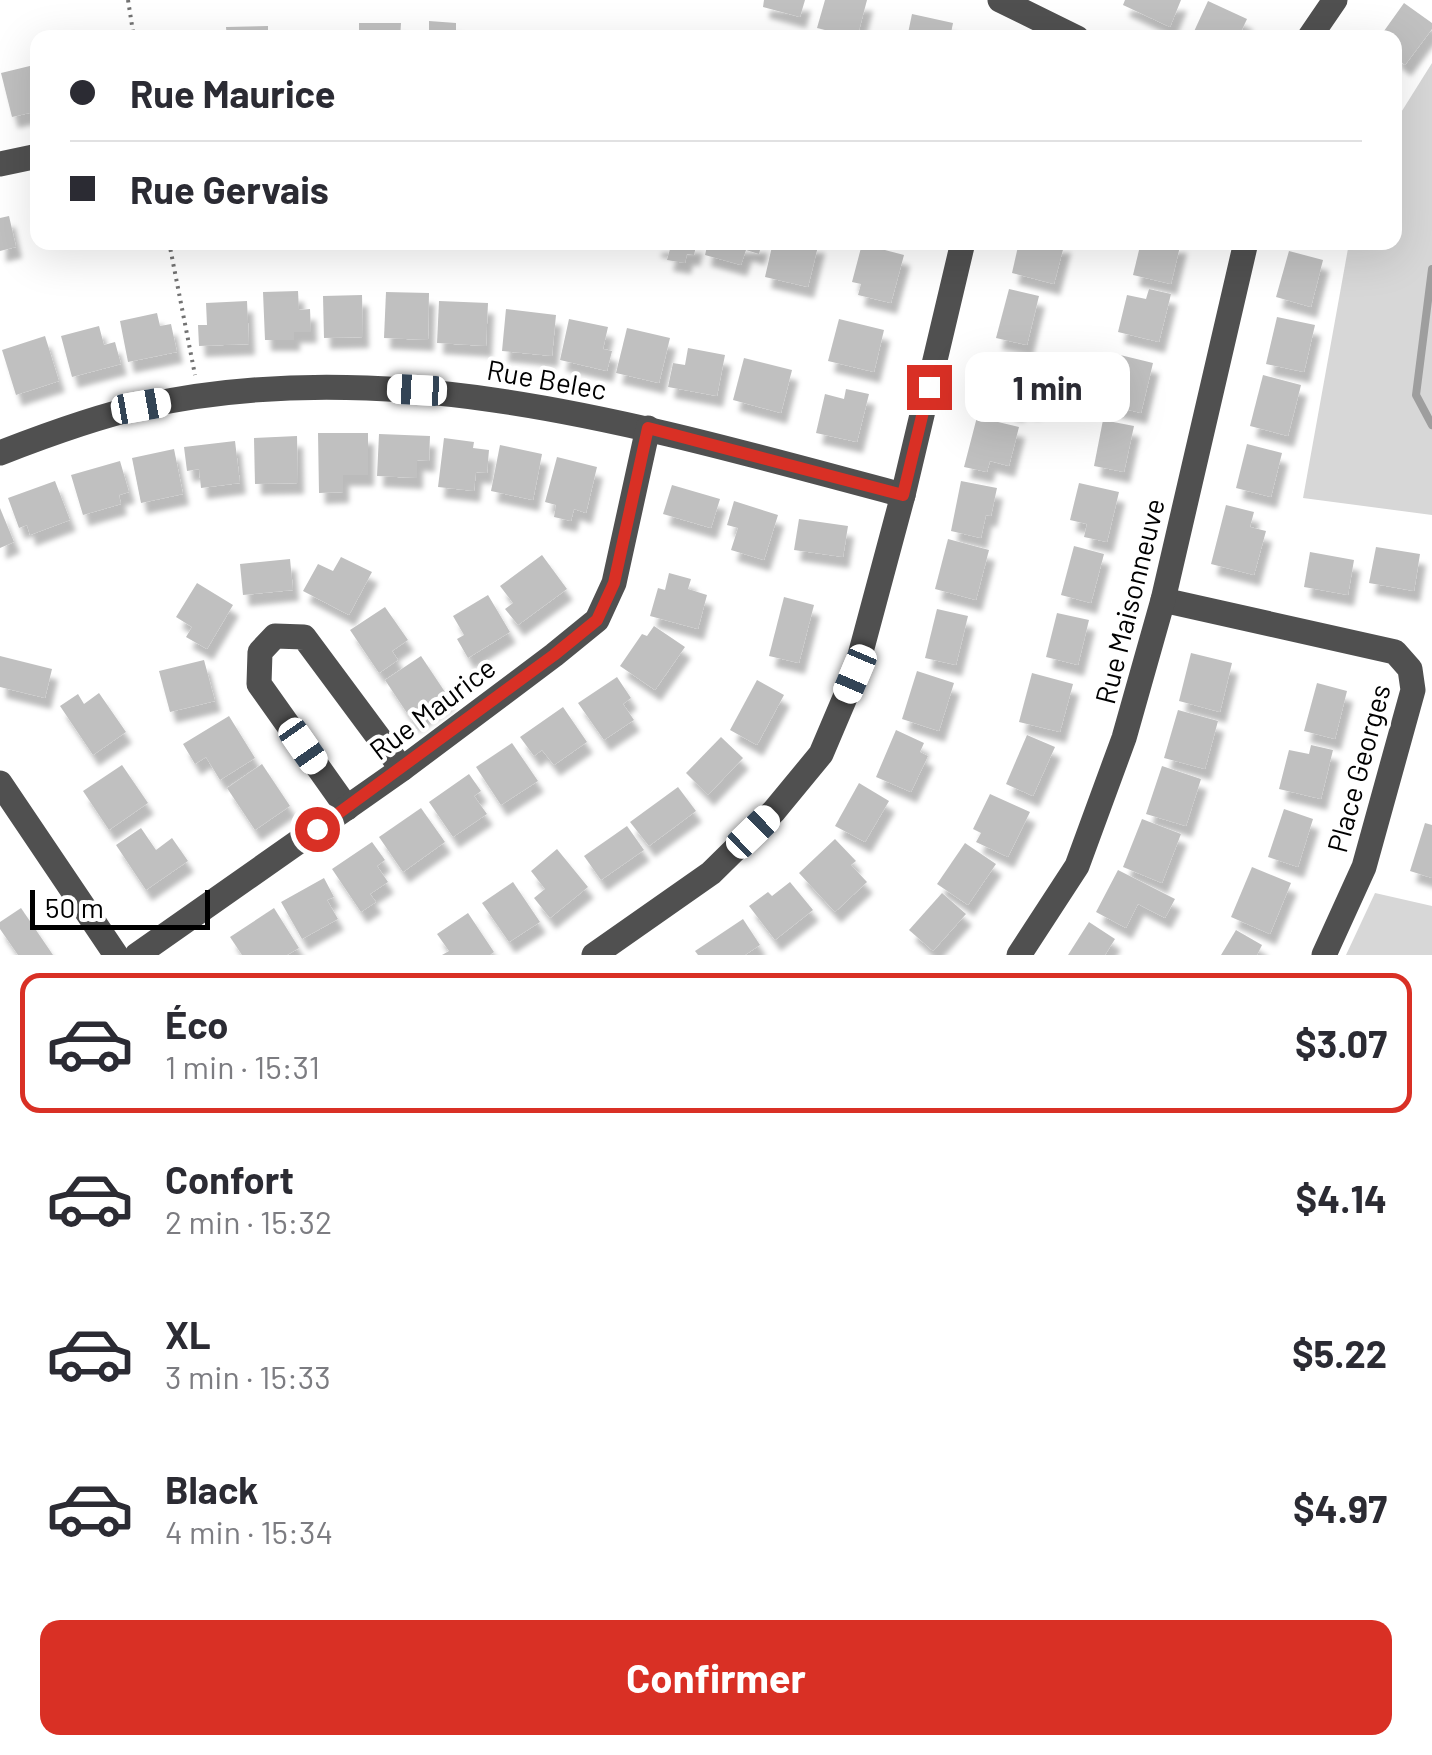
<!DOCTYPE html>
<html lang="fr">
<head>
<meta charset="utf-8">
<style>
  body { margin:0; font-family:Barlow,sans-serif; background:#f2f2f3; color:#2b2b33; height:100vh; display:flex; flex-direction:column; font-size:38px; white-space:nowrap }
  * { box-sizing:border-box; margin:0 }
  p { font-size:32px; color:#7c7c81 }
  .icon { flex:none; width:55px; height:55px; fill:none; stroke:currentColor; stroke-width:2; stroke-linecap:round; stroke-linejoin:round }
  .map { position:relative; height:955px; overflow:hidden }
  .drawer { display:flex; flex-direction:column; background:#fff; flex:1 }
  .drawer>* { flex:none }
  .banner { position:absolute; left:30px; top:30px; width:1372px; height:220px; border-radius:20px; box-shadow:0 10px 40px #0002; display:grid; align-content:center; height:220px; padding:0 40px; background:#fff }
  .scale { position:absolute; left:30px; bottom:25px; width:180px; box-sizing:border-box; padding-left:10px; border:5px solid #000; border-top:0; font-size:28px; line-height:35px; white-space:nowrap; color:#000; -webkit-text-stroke:8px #fff; paint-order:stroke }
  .end { position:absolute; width:45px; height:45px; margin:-22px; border:12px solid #d93025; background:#fff; box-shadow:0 0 0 5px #fff }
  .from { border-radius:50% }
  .bubble { position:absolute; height:70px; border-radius:20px; background:#fff; box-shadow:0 10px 40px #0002; font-size:32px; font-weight:700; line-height:70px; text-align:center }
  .car { position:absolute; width:30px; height:60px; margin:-30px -15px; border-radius:12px; box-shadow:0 0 8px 2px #0007; background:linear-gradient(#fff 24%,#345 0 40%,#fff 0 76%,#345 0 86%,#fff 0) }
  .banner b { display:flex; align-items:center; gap:35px; height:95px; font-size:38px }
  .banner b+b { border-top:2px solid #e1e1e2 }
  .banner i { width:25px; height:25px; background:#2b2b33 }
  ul { padding:18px 0 0; list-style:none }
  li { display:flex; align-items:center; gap:30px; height:140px; margin:0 20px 15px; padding:0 20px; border:5px solid transparent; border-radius:20px }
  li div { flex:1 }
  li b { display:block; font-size:38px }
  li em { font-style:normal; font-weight:700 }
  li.current { border-color:#d93025 }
  li>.icon { width:90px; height:90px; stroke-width:1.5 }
  .cta { display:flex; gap:20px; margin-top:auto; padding:20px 40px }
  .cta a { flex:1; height:115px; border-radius:20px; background:#d93025; color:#fff; font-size:40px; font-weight:700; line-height:115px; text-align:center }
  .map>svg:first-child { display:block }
  .green { fill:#d7d7d7 }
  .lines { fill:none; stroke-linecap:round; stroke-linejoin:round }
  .stream { stroke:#9e9e9e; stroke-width:8 }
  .building { fill:#c0c0c0; filter:url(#shadow) }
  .path { stroke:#727272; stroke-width:4; stroke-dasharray:2.5 5; stroke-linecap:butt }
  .minor { stroke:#505050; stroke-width:25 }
  .route { stroke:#d93025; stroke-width:12 }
  .labels { text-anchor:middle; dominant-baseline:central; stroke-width:8; stroke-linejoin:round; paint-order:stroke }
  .street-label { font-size:28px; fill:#000; stroke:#fff }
</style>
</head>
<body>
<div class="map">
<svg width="1432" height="955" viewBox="0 0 1432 955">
  <defs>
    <filter id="shadow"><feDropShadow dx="6" dy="11" stdDeviation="2.5" flood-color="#0004"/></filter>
  </defs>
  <rect width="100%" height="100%" fill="#fff"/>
  <g class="green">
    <path d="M1432,63V515L1303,498L1349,243L1395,242V122Z"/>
    <path d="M1375,893L1432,906V955H1346Z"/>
  </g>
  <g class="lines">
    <path class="stream" d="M1432,269L1416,395L1432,425"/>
  </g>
  <g class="building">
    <path d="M764,0H805L800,17L763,7Z"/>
    <path d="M825,0H867L857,38L817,28Z"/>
    <path d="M1125,0H1181L1170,27L1123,5Z"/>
    <path d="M1208,1L1247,19L1238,38H1191Z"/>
    <path d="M1404,3L1432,23V29L1405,65L1395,57V38H1379Z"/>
    <path d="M912,14L953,23L950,38H907Z"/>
    <path d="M429,21L456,23V38H416V30L429,31Z"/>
    <path d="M359,23H401L400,38H359Z"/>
    <path d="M268,26V38H227L226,27Z"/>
    <path d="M38,64V111L12,117L1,73Z"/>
    <path d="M9,216L16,247L0,251V218Z"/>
    <path d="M656,242H697L694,255L687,254L685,263L667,260L670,249L655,246Z"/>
    <path d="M708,242H762L759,254L746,250L741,265L705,255Z"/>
    <path d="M773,242H819L808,287L765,277Z"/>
    <path d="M1019,242H1065L1054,284L1012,273Z"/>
    <path d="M1141,242H1181L1171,284L1133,275Z"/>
    <path d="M862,244L904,255L891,303L858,295L861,284L852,282Z"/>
    <path d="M1289,251L1323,260L1311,307L1276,297Z"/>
    <path d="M1009,289L1039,296L1027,345L996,338Z"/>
    <path d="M1149,289L1171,294L1159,342L1118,332L1127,295L1146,299Z"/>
    <path d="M298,291L299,310L310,309L311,332H294V340H265L263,292Z"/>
    <path d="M386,292L429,293L428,340L384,338Z"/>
    <path d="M362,295L363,337L324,338L323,296Z"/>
    <path d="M247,301L249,344L199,346L198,325H207L206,303Z"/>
    <path d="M439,301L488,303L486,346L437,343Z"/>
    <path d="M506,309L556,315L552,356L502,351Z"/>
    <path d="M157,313L160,326L171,324L177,352L128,362L120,321Z"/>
    <path d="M1277,317L1315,325L1304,372L1266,364Z"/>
    <path d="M569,319L608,327L603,349L612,351L607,371L560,360Z"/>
    <path d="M839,319L884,330L874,372L828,361Z"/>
    <path d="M99,326L104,345L115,342L121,364L72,377L61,336Z"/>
    <path d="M627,328L670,338L659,383L616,373Z"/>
    <path d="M45,336L59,381L16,395L2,350Z"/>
    <path d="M688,348L725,355L717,396L668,387L673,363L685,365Z"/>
    <path d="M992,353L1034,363L1029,383L1039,385L1034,409L1019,405L1018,411L1009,409L1011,402L1004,400L1002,408L981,403Z"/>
    <path d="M1112,353L1153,363L1141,413L1100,403Z"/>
    <path d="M744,358L792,370L781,413L733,400Z"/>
    <path d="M1263,375L1301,385L1288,436L1250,426Z"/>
    <path d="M846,389L869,394L857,442L816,433L825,394L844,399Z"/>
    <path d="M977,417L1019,427L1009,466L990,461L987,472L964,467Z"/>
    <path d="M1103,420L1134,426L1124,472L1094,466Z"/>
    <path d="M318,433H368V475H343V492L319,493Z"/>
    <path d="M379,434L430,436L429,461L417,460V478L377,476Z"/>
    <path d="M297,436L298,483L255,484L254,438Z"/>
    <path d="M444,438L474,442L473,448L489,450L487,473L476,472L474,491L438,487Z"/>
    <path d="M235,441L240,483L201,488L199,469L187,471L184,447Z"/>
    <path d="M1247,444L1282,453L1271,497L1236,488Z"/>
    <path d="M500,445L542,454L533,500L491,491Z"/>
    <path d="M174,449L183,494L141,503L132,458Z"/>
    <path d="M557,457L597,467L586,513L574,509L571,521L554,517L556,505L545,502Z"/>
    <path d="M120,461L129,492L119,495L121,504L83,515L71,475Z"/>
    <path d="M55,481L70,520L30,535L27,525L19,528L8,498Z"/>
    <path d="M961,481L997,488L991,516L986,515L981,538L951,531Z"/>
    <path d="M1079,483L1119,492L1107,542L1084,537L1087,524L1070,520Z"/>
    <path d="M672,485L720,499L711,528L663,514Z"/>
    <path d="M734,501L778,515L764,560L731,550L738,528L727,525Z"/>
    <path d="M1226,505L1254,512L1250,527L1266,531L1254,575L1211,564Z"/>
    <path d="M0,508L14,542L0,548Z"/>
    <path d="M799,519L848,526L843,557L794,550Z"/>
    <path d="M948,539L989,550L976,600L935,589Z"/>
    <path d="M1074,546L1104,554L1091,603L1061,595Z"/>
    <path d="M1376,547L1420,554L1414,591L1369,583Z"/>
    <path d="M1310,552L1354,560L1348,595L1304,587Z"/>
    <path d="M542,555L567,589L518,625L505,609L513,603L500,586Z"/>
    <path d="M341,557L372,572L349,615L303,591L318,564L333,571Z"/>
    <path d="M290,559L293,590L243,595L240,564Z"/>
    <path d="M669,573L691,579L688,589L707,595L698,629L650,616L658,588L665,590Z"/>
    <path d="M197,583L233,605L207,649L186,637L192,627L176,617Z"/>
    <path d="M488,595L510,632L468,658L457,639L464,635L453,616Z"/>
    <path d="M784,597L814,605L799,663L769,656Z"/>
    <path d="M385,607L408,640L392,651L398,660L379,673L350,630Z"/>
    <path d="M937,609L968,616L956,665L925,658Z"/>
    <path d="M1057,613L1089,620L1078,665L1046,657Z"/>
    <path d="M654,626L685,647L655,690L620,666L642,634L647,636Z"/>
    <path d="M1191,653L1232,663L1220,712L1179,701Z"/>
    <path d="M0,656L52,669L45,698L0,687Z"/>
    <path d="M421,656L449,698L413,722L385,680Z"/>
    <path d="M204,660L215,701L170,712L159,671Z"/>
    <path d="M917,671L954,683L939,731L902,719Z"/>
    <path d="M1032,673L1073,684L1060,732L1019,722Z"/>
    <path d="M617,677L631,698L623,704L634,720L604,740L578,703Z"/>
    <path d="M757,680L784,695L757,745L730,730Z"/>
    <path d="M1317,683L1347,691L1335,739L1304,731Z"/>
    <path d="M99,693L126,732L93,755L60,706L78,694L84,704Z"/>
    <path d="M563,707L587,742L554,765L542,750L534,756L520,737Z"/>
    <path d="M1178,710L1218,721L1205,769L1164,758Z"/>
    <path d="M229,716L255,758L220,780L206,757L195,764L183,744Z"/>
    <path d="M896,730L924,743L920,752L928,756L911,792L876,777Z"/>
    <path d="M1027,735L1055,747L1033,796L1006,784Z"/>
    <path d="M721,737L743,758L708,795L686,773Z"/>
    <path d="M512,743L538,781L501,805L476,767Z"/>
    <path d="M1311,745L1333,750L1321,799L1279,789L1289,750L1309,754Z"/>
    <path d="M262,764L290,806L255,830L227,788Z"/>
    <path d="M122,765L148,803L109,830L83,791Z"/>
    <path d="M1162,766L1201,779L1186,826L1146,814Z"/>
    <path d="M469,774L481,791L474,796L487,814L453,837L429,802Z"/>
    <path d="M859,783L889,801L865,842L835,826Z"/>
    <path d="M678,787L696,811L649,846L630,822Z"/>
    <path d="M990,794L1030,812L1008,857L976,842L981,833L973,829Z"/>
    <path d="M421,808L445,842L403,872L379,837Z"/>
    <path d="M1284,809L1313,819L1298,867L1268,857Z"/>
    <path d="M1142,819L1181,834L1162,883L1123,867Z"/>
    <path d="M1425,823L1432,825V878L1410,871Z"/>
    <path d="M627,826L644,850L601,880L584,856Z"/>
    <path d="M141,828L156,850L172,838L188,861L146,890L116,845Z"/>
    <path d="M835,839L856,861L851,865L867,882L835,912L799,873Z"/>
    <path d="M372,842L385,860L377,866L388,882L370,894L376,902L361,912L332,869Z"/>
    <path d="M965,843L996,864L968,905L937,884Z"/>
    <path d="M557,849L588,887L550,918L534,898L545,889L531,871Z"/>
    <path d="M1252,867L1291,883L1270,934L1231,917Z"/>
    <path d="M1118,870L1175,899L1165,918L1138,904L1126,928L1096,912Z"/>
    <path d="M324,878L334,897L327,900L338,919L302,939L281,902Z"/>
    <path d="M513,882L540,922L509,942L482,903Z"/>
    <path d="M790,882L813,910L775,940L749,906L768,892L772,896Z"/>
    <path d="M942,893L966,914L933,951L909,930Z"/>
    <path d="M21,908L53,955H18L0,929V922Z"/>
    <path d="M274,908L299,948L287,955H242L230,937Z"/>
    <path d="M468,913L494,952L490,955H442L449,951L437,934Z"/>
    <path d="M743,919L760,945L745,955H698L695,951Z"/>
    <path d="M1089,922L1115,939L1105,955H1068Z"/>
    <path d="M1236,930L1262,945L1257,955H1221Z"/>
  </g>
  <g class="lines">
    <g class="path">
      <path d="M128,0L134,38"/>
      <path d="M169,242L195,375"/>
    </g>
    <g class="minor">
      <path d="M1000,0L1077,38"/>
      <path d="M1309,38L1335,0"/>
      <path d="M0,164L38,156"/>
      <path d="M0,453C46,435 95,417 144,406C400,350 656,430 903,495"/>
      <path d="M1163,600L1395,652L1410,669L1413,690L1364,867L1324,955"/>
      <path d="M0,783L116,955"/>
      <path d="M347,808L259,684L260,652L275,636L304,637L402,769"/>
      <path d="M137,955L402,769L554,655L597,620L614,583L648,428"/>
      <path d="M594,955L711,873L774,811L821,754L855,674L903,495L963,242"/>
      <path d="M1019,955L1077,866L1124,738L1163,600L1246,242"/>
    </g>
  </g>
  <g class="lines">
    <path class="route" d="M317,829L554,655L597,620L614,583L648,428L903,495L929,387"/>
  </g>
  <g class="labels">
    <g class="street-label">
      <text transform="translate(547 379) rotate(10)">Rue Belec</text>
      <text transform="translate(1129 601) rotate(-76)">Rue Maisonneuve</text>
      <text transform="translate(432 708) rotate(-37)">Rue Maurice</text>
      <text transform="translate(1358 768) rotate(-75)">Place Georges</text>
    </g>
  </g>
</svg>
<div class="scale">50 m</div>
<i class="end from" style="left:317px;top:829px"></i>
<i class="end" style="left:929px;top:387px"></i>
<div class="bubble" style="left:965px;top:352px;width:165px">1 min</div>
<i class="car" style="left:417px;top:390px;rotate:273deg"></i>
<i class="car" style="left:141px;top:406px;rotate:80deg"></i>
<i class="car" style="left:855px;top:674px;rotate:203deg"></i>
<i class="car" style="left:303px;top:746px;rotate:145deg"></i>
<i class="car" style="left:753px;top:832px;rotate:46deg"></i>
<div class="banner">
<b><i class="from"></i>Rue Maurice</b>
<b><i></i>Rue Gervais</b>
</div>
</div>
<section class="drawer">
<ul>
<li class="current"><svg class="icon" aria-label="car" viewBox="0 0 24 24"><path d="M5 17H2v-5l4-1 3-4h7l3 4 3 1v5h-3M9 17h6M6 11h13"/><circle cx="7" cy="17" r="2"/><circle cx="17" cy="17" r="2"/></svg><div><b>Éco</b><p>1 min · 15:31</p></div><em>$3.07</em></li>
<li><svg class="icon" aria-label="car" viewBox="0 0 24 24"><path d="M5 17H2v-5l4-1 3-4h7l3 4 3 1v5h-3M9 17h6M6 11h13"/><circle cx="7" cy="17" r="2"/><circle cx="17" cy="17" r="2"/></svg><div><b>Confort</b><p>2 min · 15:32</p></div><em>$4.14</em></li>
<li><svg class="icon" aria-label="car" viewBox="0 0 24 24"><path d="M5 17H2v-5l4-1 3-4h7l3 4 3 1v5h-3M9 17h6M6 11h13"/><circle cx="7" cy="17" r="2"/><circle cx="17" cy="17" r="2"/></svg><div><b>XL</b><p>3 min · 15:33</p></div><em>$5.22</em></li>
<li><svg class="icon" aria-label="car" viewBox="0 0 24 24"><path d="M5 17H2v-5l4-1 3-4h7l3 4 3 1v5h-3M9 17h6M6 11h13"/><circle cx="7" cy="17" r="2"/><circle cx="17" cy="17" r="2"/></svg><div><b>Black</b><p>4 min · 15:34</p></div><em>$4.97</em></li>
</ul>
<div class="cta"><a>Confirmer</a></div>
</section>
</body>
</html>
